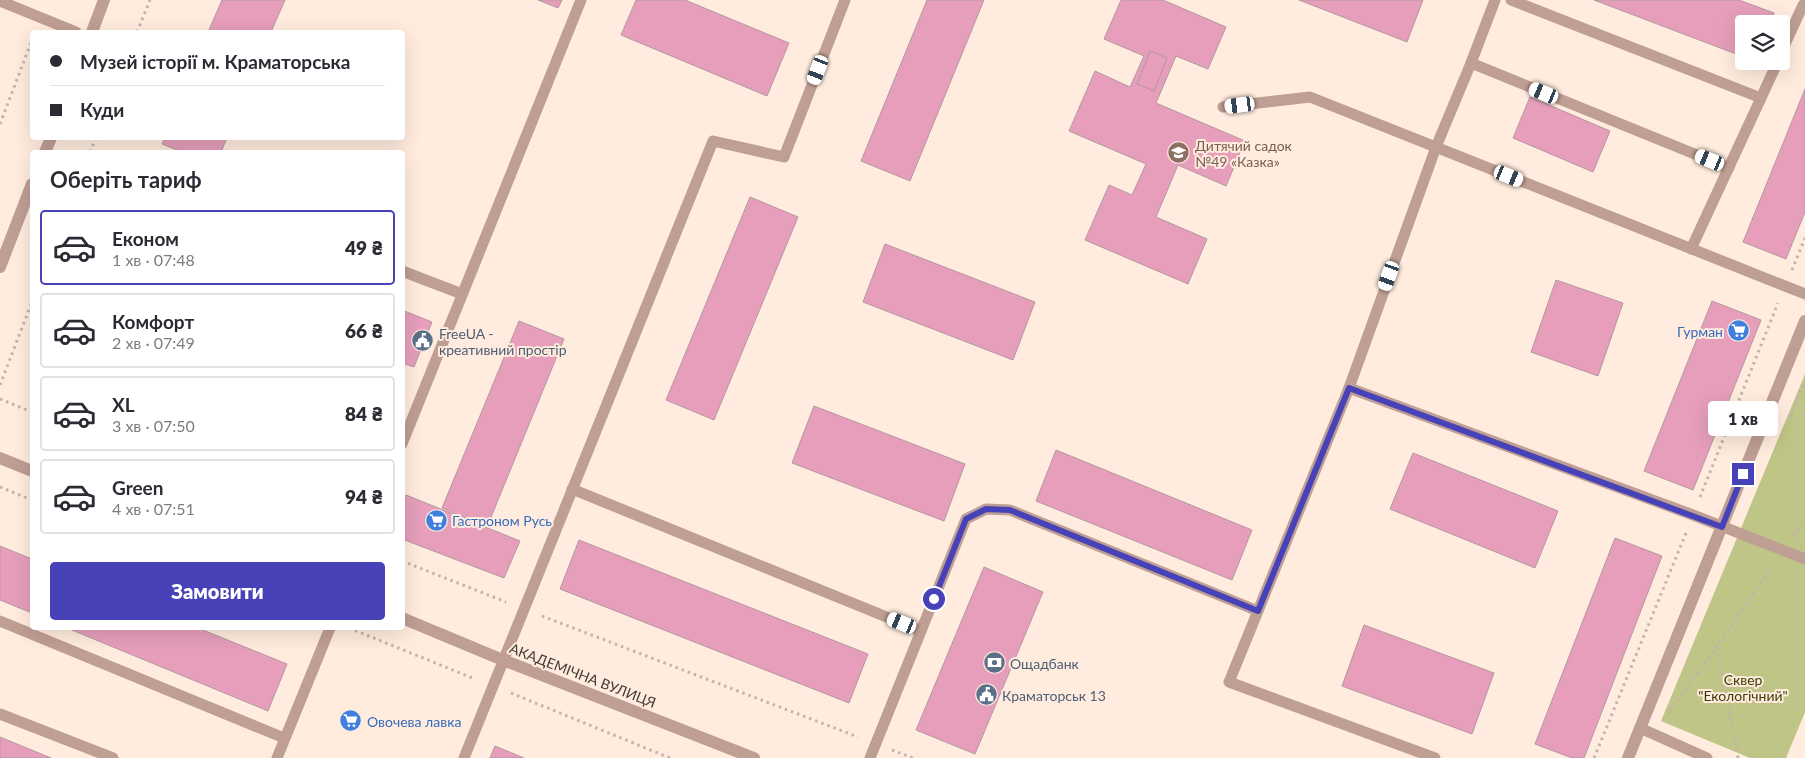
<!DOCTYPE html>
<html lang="uk">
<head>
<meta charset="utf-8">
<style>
  body { margin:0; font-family:Lato,sans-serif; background:#f2f2f3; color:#2b2b33; height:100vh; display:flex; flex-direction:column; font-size:19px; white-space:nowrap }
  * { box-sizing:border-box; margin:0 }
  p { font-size:16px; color:#7c7c81 }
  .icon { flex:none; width:28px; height:28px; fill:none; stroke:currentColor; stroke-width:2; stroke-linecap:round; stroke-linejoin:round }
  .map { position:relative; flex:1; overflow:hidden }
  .drawer { position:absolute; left:30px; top:150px; width:375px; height:480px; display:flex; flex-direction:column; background:#fff; border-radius:5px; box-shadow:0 5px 20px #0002 }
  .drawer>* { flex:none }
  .top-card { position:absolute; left:30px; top:30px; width:375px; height:110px; border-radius:5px; box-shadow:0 5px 20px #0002; display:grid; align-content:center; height:110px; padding:0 20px; background:#fff }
  .buttons { position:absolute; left:1735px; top:15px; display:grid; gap:10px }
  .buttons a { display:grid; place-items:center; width:55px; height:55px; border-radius:5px; background:#fff; box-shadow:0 5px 20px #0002; font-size:25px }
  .end { position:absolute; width:22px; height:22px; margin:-11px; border:6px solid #4742b8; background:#fff; box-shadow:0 0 0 2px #fff }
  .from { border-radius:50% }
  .bubble { position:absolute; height:35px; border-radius:5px; background:#fff; box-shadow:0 5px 20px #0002; font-size:16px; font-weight:800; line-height:35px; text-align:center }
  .car { position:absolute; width:15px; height:30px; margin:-15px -8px; border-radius:6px; box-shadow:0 0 4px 1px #0007; background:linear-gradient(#fff 24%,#345 0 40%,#fff 0 76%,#345 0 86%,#fff 0) }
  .top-card b { display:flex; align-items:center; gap:18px; height:48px; font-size:19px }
  .top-card b+b { border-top:1px solid #e1e1e2 }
  .top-card i { width:12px; height:12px; background:#2b2b33 }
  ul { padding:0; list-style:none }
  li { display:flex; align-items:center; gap:15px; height:75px; margin:0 10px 8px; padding:0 10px; border:2px solid #e1e1e2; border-radius:5px }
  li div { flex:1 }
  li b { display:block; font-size:19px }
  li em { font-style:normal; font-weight:800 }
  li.active { border-color:#4742b8 }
  li>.icon { width:45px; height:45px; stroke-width:1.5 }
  h2 { padding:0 20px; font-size:22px; line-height:60px }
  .cta { display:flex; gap:10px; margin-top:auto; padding:10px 20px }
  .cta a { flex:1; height:58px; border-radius:5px; background:#4742b8; color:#fff; font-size:20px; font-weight:800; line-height:58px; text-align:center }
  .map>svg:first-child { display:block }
  .green { fill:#bec586 }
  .building { fill:#e69eba; stroke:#b398a1 }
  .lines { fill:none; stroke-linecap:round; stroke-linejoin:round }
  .path { stroke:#c3b3a8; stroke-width:3; stroke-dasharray:2.5 4; stroke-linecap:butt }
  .service { stroke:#bf9e94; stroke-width:11 }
  .minor { stroke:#bf9e94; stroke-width:12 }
  .tertiary { stroke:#bf9e94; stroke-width:12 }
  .route { stroke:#4742b8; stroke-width:6 }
  .labels { text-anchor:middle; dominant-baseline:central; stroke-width:4; stroke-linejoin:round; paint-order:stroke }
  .education-label { font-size:14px; fill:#785e54; stroke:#ffecde; text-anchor:start }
  .shop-label { font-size:14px; fill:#366cbe; stroke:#ffecde; text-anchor:start }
  .service-label { font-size:14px; fill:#4e5e75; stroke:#ffecde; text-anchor:start }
  .street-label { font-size:14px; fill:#443b34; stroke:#ffecde }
  .park-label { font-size:14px; fill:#3a3d05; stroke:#ffecde }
</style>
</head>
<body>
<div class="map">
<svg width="1805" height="758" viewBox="0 0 1805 758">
  <rect width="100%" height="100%" fill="#ffecde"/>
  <path class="green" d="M1805,374V712L1786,758H1750L1661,721Z"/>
  <g class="building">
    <path d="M222,0H285L271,32H208Z"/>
    <path d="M538,0H562L558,8Z"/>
    <path d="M636,0H685L789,43L767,96L621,35Z"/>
    <path d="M927,0H984L910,181L861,161Z"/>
    <path d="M1121,0H1163L1226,27L1208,69L1176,56L1156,103L1245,141L1226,186L1178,165L1156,217L1207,239L1188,284L1085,240L1109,185L1132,195L1146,164L1069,131L1095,71L1130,87L1144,56L1104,39Z"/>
    <path d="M1299,0H1423L1407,42Z"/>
    <path d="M1594,0H1739L1774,13L1770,24H1744V57Z"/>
    <path d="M1150,51L1167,58L1154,91L1137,84Z"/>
    <path d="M1805,89V212L1786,259L1743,242Z"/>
    <path d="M1530,97L1610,131L1593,172L1513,138Z"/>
    <path d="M165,138H227L221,152H182L162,144Z"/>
    <path d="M750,197L798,217L714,420L666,400Z"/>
    <path d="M885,244L1035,302L1013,360L863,302Z"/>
    <path d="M1556,280L1623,303L1598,376L1531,352Z"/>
    <path d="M1712,301L1761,320L1693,490L1644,471Z"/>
    <path d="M402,310L432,322L414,367L402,363Z"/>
    <path d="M519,321L564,339L487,527L442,508Z"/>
    <path d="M814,406L965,464L944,521L792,463Z"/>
    <path d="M1056,450L1252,530L1232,580L1036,501Z"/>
    <path d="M1413,453L1558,511L1535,568L1390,509Z"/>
    <path d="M406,495L520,541L504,578L402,539V502Z"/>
    <path d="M1615,538L1662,556L1584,758H1572L1535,744Z"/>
    <path d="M579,540L868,654L849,703L560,589Z"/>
    <path d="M0,546L32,559V613L0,600Z"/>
    <path d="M984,567L1043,592L975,754L916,730Z"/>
    <path d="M1364,625L1494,673L1472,734L1342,686Z"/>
    <path d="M67,628H198L287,664L268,711Z"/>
    <path d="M0,737L51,758H0Z"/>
    <path d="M495,746L524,758H490Z"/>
  </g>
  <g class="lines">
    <g class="path">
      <path d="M137,32L150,0"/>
      <path d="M0,124L32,40"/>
      <path d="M90,152L96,138"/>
      <path d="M1792,270L1805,238"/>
      <path d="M0,385L32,302"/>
      <path d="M0,399L32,412"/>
      <path d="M1790,417L1805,381"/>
      <path d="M0,487L32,500"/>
      <path d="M1700,497L1778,303"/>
      <path d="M1793,535L1805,519"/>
      <path d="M402,561L506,602"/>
      <path d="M542,616L858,737"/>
      <path d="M349,628L475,679"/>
      <path d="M1717,647L1738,758"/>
      <path d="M511,693L670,758"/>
      <path d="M1670,711L1735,621L1771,567"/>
      <path d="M892,750L913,758"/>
      <path d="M1594,758L1686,533"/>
    </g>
    <g class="service">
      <path d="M1495,0L1471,63L1729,168"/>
      <path d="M1511,0L1761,98L1691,249"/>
      <path d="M0,1L76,32"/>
      <path d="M1781,53L1803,5"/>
      <path d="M1761,98L1778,61"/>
      <path d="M1223,107L1310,97L1805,294"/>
      <path d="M402,271L462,294"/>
      <path d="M1349,388L1693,515L1805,559"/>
      <path d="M402,444L581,0"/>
      <path d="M572,489L921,631"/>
      <path d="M0,621L284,738"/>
      <path d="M0,714L113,758"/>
      <path d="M1640,728L1707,758"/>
      <path d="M277,758L330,628"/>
      <path d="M464,758L713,141L784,157L845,0"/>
      <path d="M870,758L966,519L986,509L1010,510L1258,611"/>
      <path d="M1435,758L1229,682L1349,388L1436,147L1471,63"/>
    </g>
    <path class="minor" d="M1628,758L1805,321"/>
    <g class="tertiary">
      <path d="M92,32L104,0"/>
      <path d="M45,152L51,138"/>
      <path d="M0,267L32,184"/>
      <path d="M0,458L32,471"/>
      <path d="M402,618L498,658L754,758"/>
    </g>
  </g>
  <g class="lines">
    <path class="route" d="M934,599L966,519L986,509L1010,510L1258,611L1349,388L1722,527L1743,474"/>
  </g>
  <defs>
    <symbol id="school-disc" viewBox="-11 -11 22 22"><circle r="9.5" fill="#8d6e63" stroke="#ffecde"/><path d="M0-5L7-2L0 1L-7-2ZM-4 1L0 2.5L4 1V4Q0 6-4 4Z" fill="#fff"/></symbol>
    <symbol id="supermarket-disc" viewBox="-11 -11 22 22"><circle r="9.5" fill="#3f7fe0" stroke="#ffecde"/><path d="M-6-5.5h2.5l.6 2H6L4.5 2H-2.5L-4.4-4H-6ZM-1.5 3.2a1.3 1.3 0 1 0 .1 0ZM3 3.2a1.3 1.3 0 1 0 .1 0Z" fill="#fff"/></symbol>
    <symbol id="civic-disc" viewBox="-11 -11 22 22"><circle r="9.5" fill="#5c6f8a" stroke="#ffecde"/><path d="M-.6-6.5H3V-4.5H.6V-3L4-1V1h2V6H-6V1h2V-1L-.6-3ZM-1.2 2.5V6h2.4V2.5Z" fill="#fff"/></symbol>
    <symbol id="bank-disc" viewBox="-11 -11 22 22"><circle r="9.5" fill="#5c6f8a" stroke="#ffecde"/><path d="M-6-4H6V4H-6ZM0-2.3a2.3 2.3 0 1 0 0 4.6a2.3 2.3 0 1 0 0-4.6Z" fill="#fff"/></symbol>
  </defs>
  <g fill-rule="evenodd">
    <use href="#school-disc" x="1166" y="140" width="25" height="25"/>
    <use href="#supermarket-disc" x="1726" y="318" width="25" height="25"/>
    <use href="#civic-disc" x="410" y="328" width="25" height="25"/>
    <use href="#supermarket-disc" x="424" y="508" width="25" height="25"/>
    <use href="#bank-disc" x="982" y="650" width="25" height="25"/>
    <use href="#civic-disc" x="974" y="682" width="25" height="25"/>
    <use href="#supermarket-disc" x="338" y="708" width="25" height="25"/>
  </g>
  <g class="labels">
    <g class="education-label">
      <text x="1195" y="145">Дитячий садок<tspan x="1195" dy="16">№49 «Казка»</tspan></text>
    </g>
    <g class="shop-label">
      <text x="1723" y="331" text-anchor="end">Гурман</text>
      <text x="452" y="520">Гастроном Русь</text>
      <text x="367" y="721">Овочева лавка</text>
    </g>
    <g class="service-label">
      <text x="439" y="333">FreeUA -<tspan x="439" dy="16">креативний простір</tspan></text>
      <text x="1010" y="663">Ощадбанк</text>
      <text x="1002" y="695">Краматорськ 13</text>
    </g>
    <g class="street-label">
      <text transform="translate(583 675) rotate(21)">АКАДЕМІЧНА ВУЛИЦЯ</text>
    </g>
    <g class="park-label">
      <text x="1743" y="679">Сквер<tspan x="1743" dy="16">"Екологічний"</tspan></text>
    </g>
  </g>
</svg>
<div class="buttons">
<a><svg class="icon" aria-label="layers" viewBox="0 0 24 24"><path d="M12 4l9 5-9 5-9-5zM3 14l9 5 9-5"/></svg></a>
</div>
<i class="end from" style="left:934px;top:599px"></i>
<i class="end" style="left:1743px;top:474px"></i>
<div class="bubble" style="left:1708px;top:401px;width:70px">1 хв</div>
<i class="car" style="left:818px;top:70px;rotate:201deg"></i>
<i class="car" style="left:1544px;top:93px;rotate:292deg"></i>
<i class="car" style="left:1240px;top:105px;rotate:263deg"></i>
<i class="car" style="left:1710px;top:160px;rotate:292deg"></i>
<i class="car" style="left:1509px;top:176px;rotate:112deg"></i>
<i class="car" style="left:1389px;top:276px;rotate:200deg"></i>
<i class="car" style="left:902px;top:623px;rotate:292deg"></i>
<div class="top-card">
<b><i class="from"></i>Музей історії м. Краматорська</b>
<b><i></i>Куди</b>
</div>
<section class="drawer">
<h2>Оберіть тариф</h2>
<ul>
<li class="active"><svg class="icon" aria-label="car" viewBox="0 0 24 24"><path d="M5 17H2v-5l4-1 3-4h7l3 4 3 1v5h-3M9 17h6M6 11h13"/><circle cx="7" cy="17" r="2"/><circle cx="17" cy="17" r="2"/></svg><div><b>Економ</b><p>1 хв · 07:48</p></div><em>49 ₴</em></li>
<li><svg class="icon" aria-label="car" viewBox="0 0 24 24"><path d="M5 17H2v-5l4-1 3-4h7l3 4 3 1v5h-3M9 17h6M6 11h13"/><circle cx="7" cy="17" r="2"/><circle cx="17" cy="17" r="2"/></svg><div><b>Комфорт</b><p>2 хв · 07:49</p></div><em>66 ₴</em></li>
<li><svg class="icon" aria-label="car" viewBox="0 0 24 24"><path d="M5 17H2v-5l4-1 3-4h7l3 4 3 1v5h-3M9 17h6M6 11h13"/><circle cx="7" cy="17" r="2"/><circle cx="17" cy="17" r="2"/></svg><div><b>XL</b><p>3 хв · 07:50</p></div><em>84 ₴</em></li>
<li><svg class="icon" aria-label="car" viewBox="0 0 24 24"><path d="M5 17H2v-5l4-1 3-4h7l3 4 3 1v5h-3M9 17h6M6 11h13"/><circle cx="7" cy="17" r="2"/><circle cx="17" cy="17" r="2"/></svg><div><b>Green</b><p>4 хв · 07:51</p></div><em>94 ₴</em></li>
</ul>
<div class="cta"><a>Замовити</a></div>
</section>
</div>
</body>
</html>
